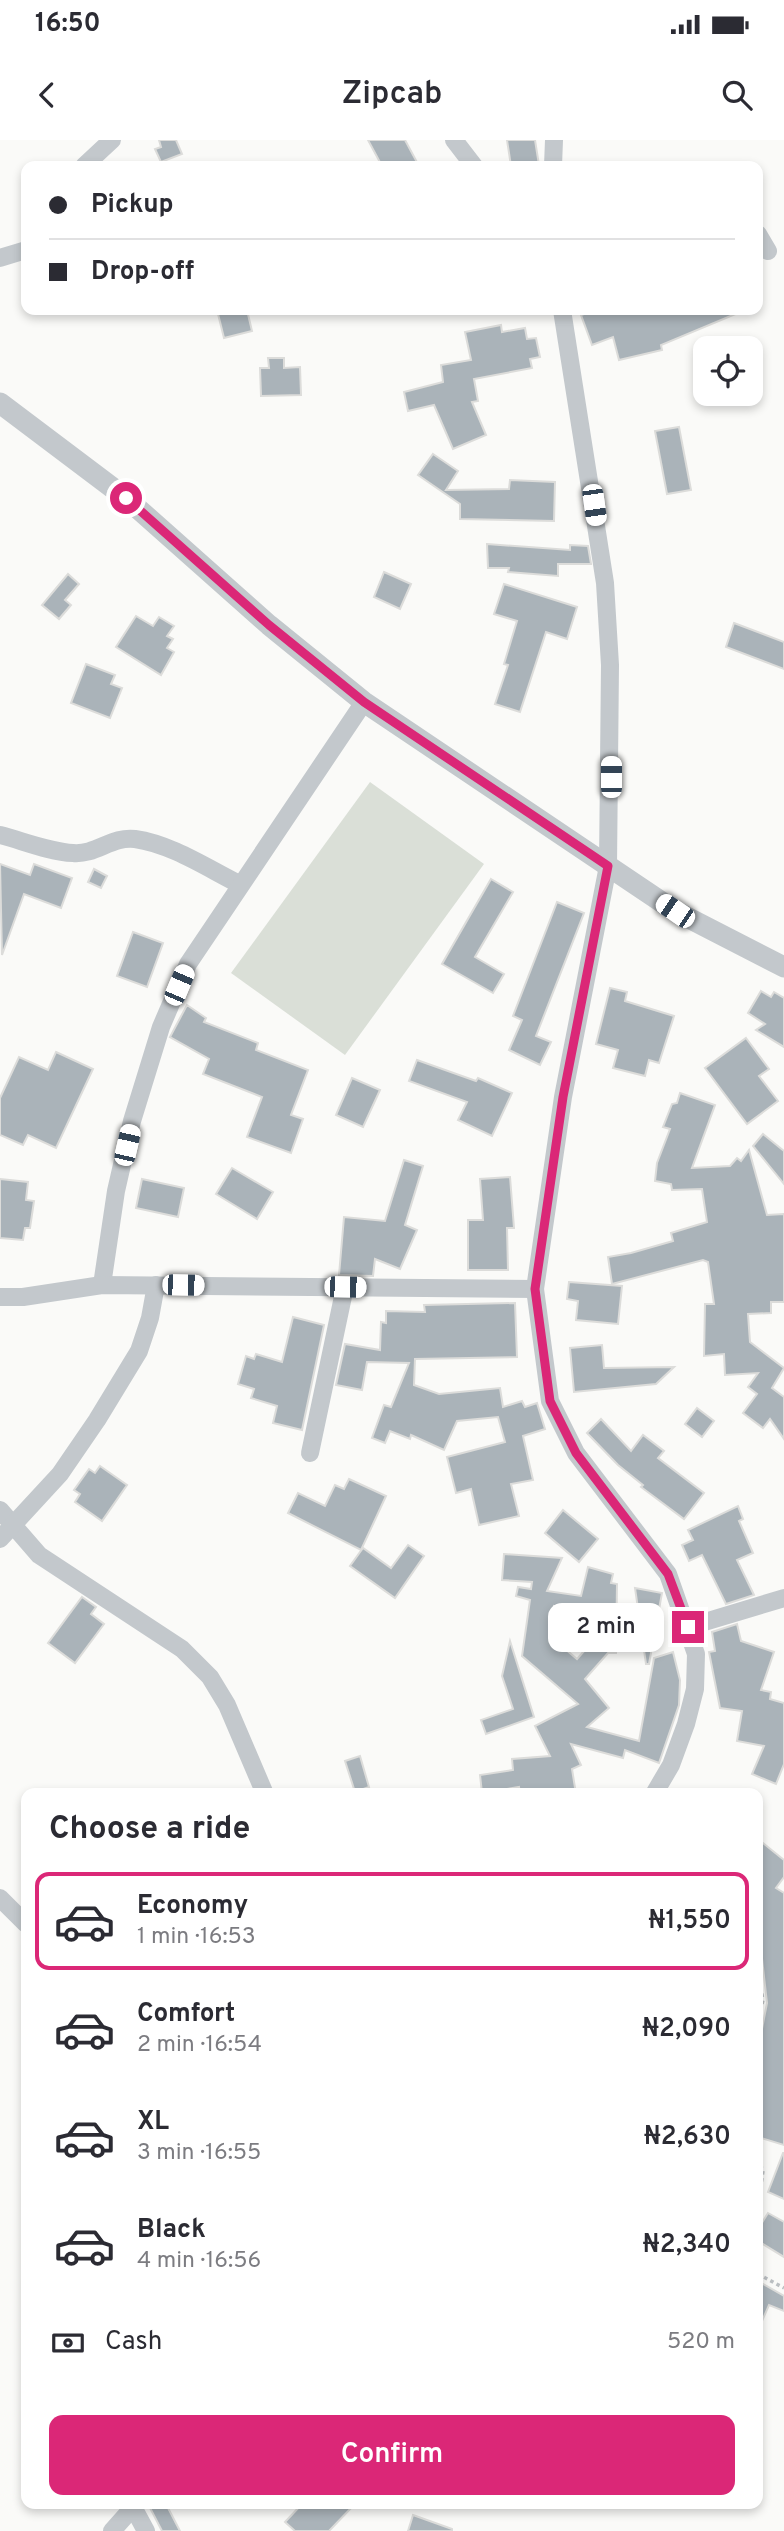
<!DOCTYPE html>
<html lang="en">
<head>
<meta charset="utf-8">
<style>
  body { margin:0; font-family:Overpass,sans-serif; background:#f2f2f3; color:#2b2b33; height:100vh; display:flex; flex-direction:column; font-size:26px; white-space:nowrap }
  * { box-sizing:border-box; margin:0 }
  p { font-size:23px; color:#7c7c81 }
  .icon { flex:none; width:38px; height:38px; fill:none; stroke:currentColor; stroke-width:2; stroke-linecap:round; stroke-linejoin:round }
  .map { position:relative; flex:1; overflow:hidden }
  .side { position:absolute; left:21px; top:1648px; width:742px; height:721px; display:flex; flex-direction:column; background:#fff; border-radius:14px; box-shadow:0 4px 10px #0003 }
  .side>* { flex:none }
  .top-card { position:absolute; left:21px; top:21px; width:742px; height:154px; border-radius:14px; box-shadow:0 4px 10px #0003; display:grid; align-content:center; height:154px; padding:0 28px; background:#fff }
  .fabs { position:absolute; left:693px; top:196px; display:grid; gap:14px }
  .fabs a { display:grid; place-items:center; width:70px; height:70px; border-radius:14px; background:#fff; box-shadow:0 4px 10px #0003; font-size:35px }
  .end { position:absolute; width:32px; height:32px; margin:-16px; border:9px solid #db2777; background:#fff; box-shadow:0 0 0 4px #fff }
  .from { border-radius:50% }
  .bubble { position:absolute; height:49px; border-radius:14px; background:#fff; box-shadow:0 4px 10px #0003; font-size:23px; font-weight:600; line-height:49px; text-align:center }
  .car { position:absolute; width:21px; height:42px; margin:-21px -10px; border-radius:9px; box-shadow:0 0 5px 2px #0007; background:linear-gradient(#fff 24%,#345 0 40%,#fff 0 76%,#345 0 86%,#fff 0) }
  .top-card b { display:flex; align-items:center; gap:24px; height:66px; font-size:26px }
  .top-card b+b { border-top:2px solid #e1e1e2 }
  .top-card i { width:18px; height:18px; background:#2b2b33 }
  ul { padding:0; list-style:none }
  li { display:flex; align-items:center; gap:21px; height:98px; margin:0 14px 10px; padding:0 14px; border:4px solid transparent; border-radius:14px }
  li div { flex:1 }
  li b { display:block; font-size:26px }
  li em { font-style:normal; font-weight:600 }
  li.active { border-color:#db2777 }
  li>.icon { width:63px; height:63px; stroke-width:1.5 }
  h2 { padding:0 28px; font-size:32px; line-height:84px }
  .pay { display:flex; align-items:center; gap:18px; height:77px; padding:0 28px; font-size:26px }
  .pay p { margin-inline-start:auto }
  .button { display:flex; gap:14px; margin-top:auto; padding:14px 28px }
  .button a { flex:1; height:80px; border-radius:14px; background:#db2777; color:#fff; font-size:28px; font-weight:600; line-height:80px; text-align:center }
  .status { display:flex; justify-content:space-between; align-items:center; height:49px; padding:0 35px; background:#fff; direction:ltr }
  .status svg { height:19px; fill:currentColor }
  header { display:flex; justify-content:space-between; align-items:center; height:91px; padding:0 28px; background:#fff; font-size:32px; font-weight:600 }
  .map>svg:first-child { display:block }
  .green { fill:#dadfd7 }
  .building { fill:#aab3b9; stroke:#dcdcda; stroke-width:2; fill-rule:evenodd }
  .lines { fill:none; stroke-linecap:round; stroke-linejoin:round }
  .path { stroke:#bbbfc2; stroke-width:3.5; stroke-dasharray:3.5 3.5; stroke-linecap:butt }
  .minor { stroke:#c3c8cc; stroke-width:18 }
  .tertiary { stroke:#c3c8cc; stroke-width:21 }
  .route { stroke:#db2777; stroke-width:9 }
</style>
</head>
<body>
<div class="status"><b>16:50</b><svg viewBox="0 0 49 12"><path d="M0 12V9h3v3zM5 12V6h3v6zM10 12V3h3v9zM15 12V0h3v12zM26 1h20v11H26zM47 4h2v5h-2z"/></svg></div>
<header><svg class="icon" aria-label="back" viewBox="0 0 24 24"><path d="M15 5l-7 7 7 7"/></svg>Zipcab<svg class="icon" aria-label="search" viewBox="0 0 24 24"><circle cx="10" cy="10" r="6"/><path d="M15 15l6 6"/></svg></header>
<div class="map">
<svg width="784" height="2391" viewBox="0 0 784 2391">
  <rect width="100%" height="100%" fill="#fafaf8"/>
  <path class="green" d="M370,642L484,724L345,915L231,833Z"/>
  <g class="building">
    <path d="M159,0H176L182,14L161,22L155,9L161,7Z"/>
    <path d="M368,0H405L419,26H382Z"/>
    <path d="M507,0H535L539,25L511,26Z"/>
    <path d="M217,170H247L252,191L224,198Z"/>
    <path d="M596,170H604L605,173L618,170H745L661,205L662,210L619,220L613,197L592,205L581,175Z"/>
    <path d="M501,185L502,192L525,188L527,199L536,198L540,217L530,219L532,228L474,239L478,261L472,262L486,295L453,309L434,265L408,271L404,252L443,242L441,225L471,220L465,192Z"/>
    <path d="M268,218H284V228L300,227L301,255L261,256L260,228H269Z"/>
    <path d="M679,287L691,350L667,354L655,291Z"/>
    <path d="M433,314L458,331L446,350L509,349L510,340L555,342L554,381L460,379V364L418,335Z"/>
    <path d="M487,404L570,410V405L588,406L591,424H558V436L508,432L509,428H488Z"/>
    <path d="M384,432L411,444L400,469L374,457Z"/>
    <path d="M68,434L79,444L65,460L71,465L59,479L42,465Z"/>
    <path d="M504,444L577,467L567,499L546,492L520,572L495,564L508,525L504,524L517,481L494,474Z"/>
    <path d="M136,476L153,486L159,477L174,486L167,496L173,499L167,508L174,512L161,535L116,507Z"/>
    <path d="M734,483L784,502V529L726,507Z"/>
    <path d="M86,524L115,535L111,544L122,548L110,578L71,563Z"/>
    <path d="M0,724L30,735L34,724L72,738L61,768L24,754L2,815Z"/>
    <path d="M94,729L107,736L101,748L88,742Z"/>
    <path d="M491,739L513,752L475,817L504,834L493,853L442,824Z"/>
    <path d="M557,762L584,773L536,896L551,902L540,925L509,910L522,880L513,876Z"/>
    <path d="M133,792L163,803L147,847L117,836Z"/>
    <path d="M610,848L627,852L625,861L674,876L659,923L649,920L645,936L613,928L618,910L596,904Z"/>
    <path d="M761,851L771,857L774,852L784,858V907L756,890L765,884L748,873Z"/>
    <path d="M187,865L206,878L204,882L258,903L256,910L308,930L291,975L303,979L291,1013L247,997L262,957L203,934L209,919L170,897Z"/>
    <path d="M746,898L769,929L759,936L778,961L747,984L705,928Z"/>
    <path d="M56,912L93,929L56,1008L28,995L23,1005L0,995V958L19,917L48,930Z"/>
    <path d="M417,920L476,941L478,938L512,953L492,996L458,980L467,962L409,941Z"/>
    <path d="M352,938L380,950L363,987L336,975Z"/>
    <path d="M680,953L715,965L692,1028L730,1026L737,1018L741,1021L749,1010L767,1075L784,1074V1162H771V1173L748,1174L750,1202L784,1228L772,1248L784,1257V1299L770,1279L763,1288L743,1273L757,1254L748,1247L758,1233L725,1235L724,1214L704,1216L705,1164H714L708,1122L703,1120L612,1144L608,1117L631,1113L673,1101L671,1093L707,1082L702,1049L672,1050L671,1044L655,1041L657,1023L670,989L663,987L672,964L677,963Z"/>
    <path d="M763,994L784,1011V1044L753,1006Z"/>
    <path d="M404,1020L423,1026L405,1085L417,1090L400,1129L375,1119L373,1136L339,1135L344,1077L385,1081Z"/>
    <path d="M232,1028L273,1052L257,1079L216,1054Z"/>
    <path d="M510,1037L514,1088H507L508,1130H468V1080H483L480,1039Z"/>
    <path d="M0,1039L28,1042L26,1060L34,1061L30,1088H25L23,1100L0,1098Z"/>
    <path d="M142,1039L184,1048L178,1077L136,1068Z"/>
    <path d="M569,1142L622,1146L618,1184L576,1180L578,1161L567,1159Z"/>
    <path d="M515,1163L517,1217L415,1219L414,1245L439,1254L500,1248L503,1267L522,1261L525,1267L537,1263L545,1289L523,1296L533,1340L511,1344L519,1376L479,1385L471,1349L456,1353L447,1317L505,1302L498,1277L457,1281L444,1310L411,1295L410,1299L390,1291L385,1303L372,1298L384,1265L391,1267L409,1223L367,1222L362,1250L336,1245L345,1204L380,1210L381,1182L386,1183V1171L425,1172L424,1165Z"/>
    <path d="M293,1177L324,1185L302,1290L273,1283L277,1266L251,1258L254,1249L238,1244L246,1216L254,1219L256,1214L282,1222Z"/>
    <path d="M602,1205L604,1228L674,1227L656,1244L574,1252L570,1208Z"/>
    <path d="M697,1268L714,1281L702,1297L685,1284Z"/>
    <path d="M601,1279L631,1311L643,1295L664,1311L658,1318L704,1353L684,1379L641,1347L643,1345L618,1325L587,1293Z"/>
    <path d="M100,1326L127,1345L102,1381L75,1362L80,1354L74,1350L89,1329L95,1333Z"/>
    <path d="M349,1339L386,1356L361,1410L288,1373L298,1353L325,1366L335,1345L344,1349Z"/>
    <path d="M738,1366L743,1379L739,1381L753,1413L737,1420L754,1455L726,1464L702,1415L689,1421L682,1405L693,1400L688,1390Z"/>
    <path d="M563,1370L598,1399L579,1422L545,1393Z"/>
    <path d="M408,1405L424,1416L395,1458L350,1426L363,1408L391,1428Z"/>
    <path d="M504,1414L562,1418L547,1451L581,1456L588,1427L613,1434L611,1443L617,1444L616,1513H608L585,1539L609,1568L587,1587L639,1601L654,1518L673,1512L680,1540L679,1565L659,1623L625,1610L623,1618L571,1604L581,1625L572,1629L576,1654H520L519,1647L482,1653L480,1635L513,1630L512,1619L550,1616L535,1586L578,1564L522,1516L530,1460L516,1456L518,1447L531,1449L532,1442L502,1440ZM554,1466L593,1476L592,1502L577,1519L550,1496Z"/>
    <path d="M635,1448L662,1453L649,1524H646Z"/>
    <path d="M82,1457L96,1467L91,1474L104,1484L75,1523L48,1503Z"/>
    <path d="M737,1484L741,1501L774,1512L761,1550L771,1552L770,1559L784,1563V1624L776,1644L752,1634L764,1606L737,1601L742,1571L720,1568L709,1512L715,1511L712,1492Z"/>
    <path d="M510,1501L534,1577L486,1594L481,1580L513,1569L502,1536Z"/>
    <path d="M360,1616L369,1647L355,1652L345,1621Z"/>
    <path d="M758,1699L784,1720V1737L776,1748L784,1753V2005L758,1997V1897L760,1899L767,1863L761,1810L758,1813Z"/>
    <path d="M783,2013H784V2059L768,2052Z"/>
    <path d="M768,2073L784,2082V2117L758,2101V2089Z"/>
    <path d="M758,2141L784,2156V2171L769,2165L758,2190Z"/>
    <path d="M148,2364H166L180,2391H162Z"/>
    <path d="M302,2364H355L329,2391H295L285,2382Z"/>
    <path d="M413,2375L452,2389V2391H408Z"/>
  </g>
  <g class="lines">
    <g class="path">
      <path d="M758,1833L763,1860L758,1882"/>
      <path d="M758,2018L763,2031L758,2067"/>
      <path d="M758,2134L784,2148"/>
    </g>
    <g class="minor">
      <path d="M454,0L474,26"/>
      <path d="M84,26L112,0"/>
      <path d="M553,26L554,0"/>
      <path d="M758,94L768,111"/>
      <path d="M0,118L26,110"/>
      <path d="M562,170L605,443L610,525L608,726L563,957L535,1149L550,1261L576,1313L668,1434L696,1514L695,1549L686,1584L671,1625L654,1654"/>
      <path d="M0,695C23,701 50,712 73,713C96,715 112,696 135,699C171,704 207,728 239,744"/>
      <path d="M102,1145L116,1051L132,981L161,887L188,824L364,562"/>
      <path d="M0,1157H23L102,1145L535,1149"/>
      <path d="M310,1313L345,1147"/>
      <path d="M0,1370L39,1415L182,1509L210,1537L227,1565L265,1654"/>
      <path d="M0,1399L60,1334L97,1280L139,1211L150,1178L156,1145"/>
      <path d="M688,1487L784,1458"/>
      <path d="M0,1758L26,1784"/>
      <path d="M133,2367L146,2391"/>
      <path d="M112,2391L136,2364"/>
    </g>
    <path class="tertiary" d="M0,263L126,358L269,485L364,562L675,771L784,827"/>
  </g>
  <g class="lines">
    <path class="route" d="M126,358L269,485L364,562L608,726L563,957L535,1149L550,1261L576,1313L668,1434L688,1487"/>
  </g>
</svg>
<div class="fabs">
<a><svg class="icon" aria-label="locate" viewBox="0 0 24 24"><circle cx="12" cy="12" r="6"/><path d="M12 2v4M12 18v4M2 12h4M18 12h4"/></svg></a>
</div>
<i class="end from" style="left:126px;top:358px"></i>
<i class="end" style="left:688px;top:1487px"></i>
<div class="bubble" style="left:548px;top:1463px;width:116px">2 min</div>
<i class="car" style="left:594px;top:365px;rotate:172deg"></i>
<i class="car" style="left:611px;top:637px;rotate:0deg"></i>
<i class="car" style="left:675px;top:771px;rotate:304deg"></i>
<i class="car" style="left:179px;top:845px;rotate:23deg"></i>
<i class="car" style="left:127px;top:1005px;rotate:13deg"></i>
<i class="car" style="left:183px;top:1145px;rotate:91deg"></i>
<i class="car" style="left:345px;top:1147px;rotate:91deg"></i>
<div class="top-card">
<b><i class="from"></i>Pickup</b>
<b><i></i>Drop-off</b>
</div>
<section class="side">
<h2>Choose a ride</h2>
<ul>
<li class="active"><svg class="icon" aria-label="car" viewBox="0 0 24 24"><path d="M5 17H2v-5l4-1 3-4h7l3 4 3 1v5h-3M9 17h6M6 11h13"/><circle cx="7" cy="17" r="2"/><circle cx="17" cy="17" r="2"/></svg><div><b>Economy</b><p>1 min · 16:53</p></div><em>₦1,550</em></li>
<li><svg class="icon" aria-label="car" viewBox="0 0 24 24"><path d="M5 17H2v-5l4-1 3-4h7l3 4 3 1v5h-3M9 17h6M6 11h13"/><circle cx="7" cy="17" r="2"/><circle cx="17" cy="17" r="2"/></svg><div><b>Comfort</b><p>2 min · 16:54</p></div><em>₦2,090</em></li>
<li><svg class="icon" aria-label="car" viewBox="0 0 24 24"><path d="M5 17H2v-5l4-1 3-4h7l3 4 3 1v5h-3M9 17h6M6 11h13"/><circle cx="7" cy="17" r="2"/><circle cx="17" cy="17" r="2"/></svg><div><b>XL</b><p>3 min · 16:55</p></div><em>₦2,630</em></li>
<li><svg class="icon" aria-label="car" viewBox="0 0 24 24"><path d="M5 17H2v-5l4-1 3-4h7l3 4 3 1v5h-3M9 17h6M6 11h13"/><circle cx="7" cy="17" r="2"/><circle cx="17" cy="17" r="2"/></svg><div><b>Black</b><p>4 min · 16:56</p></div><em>₦2,340</em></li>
</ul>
<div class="pay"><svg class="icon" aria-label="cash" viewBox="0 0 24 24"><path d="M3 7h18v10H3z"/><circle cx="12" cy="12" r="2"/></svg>Cash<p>520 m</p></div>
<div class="button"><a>Confirm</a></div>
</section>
</div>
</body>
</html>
